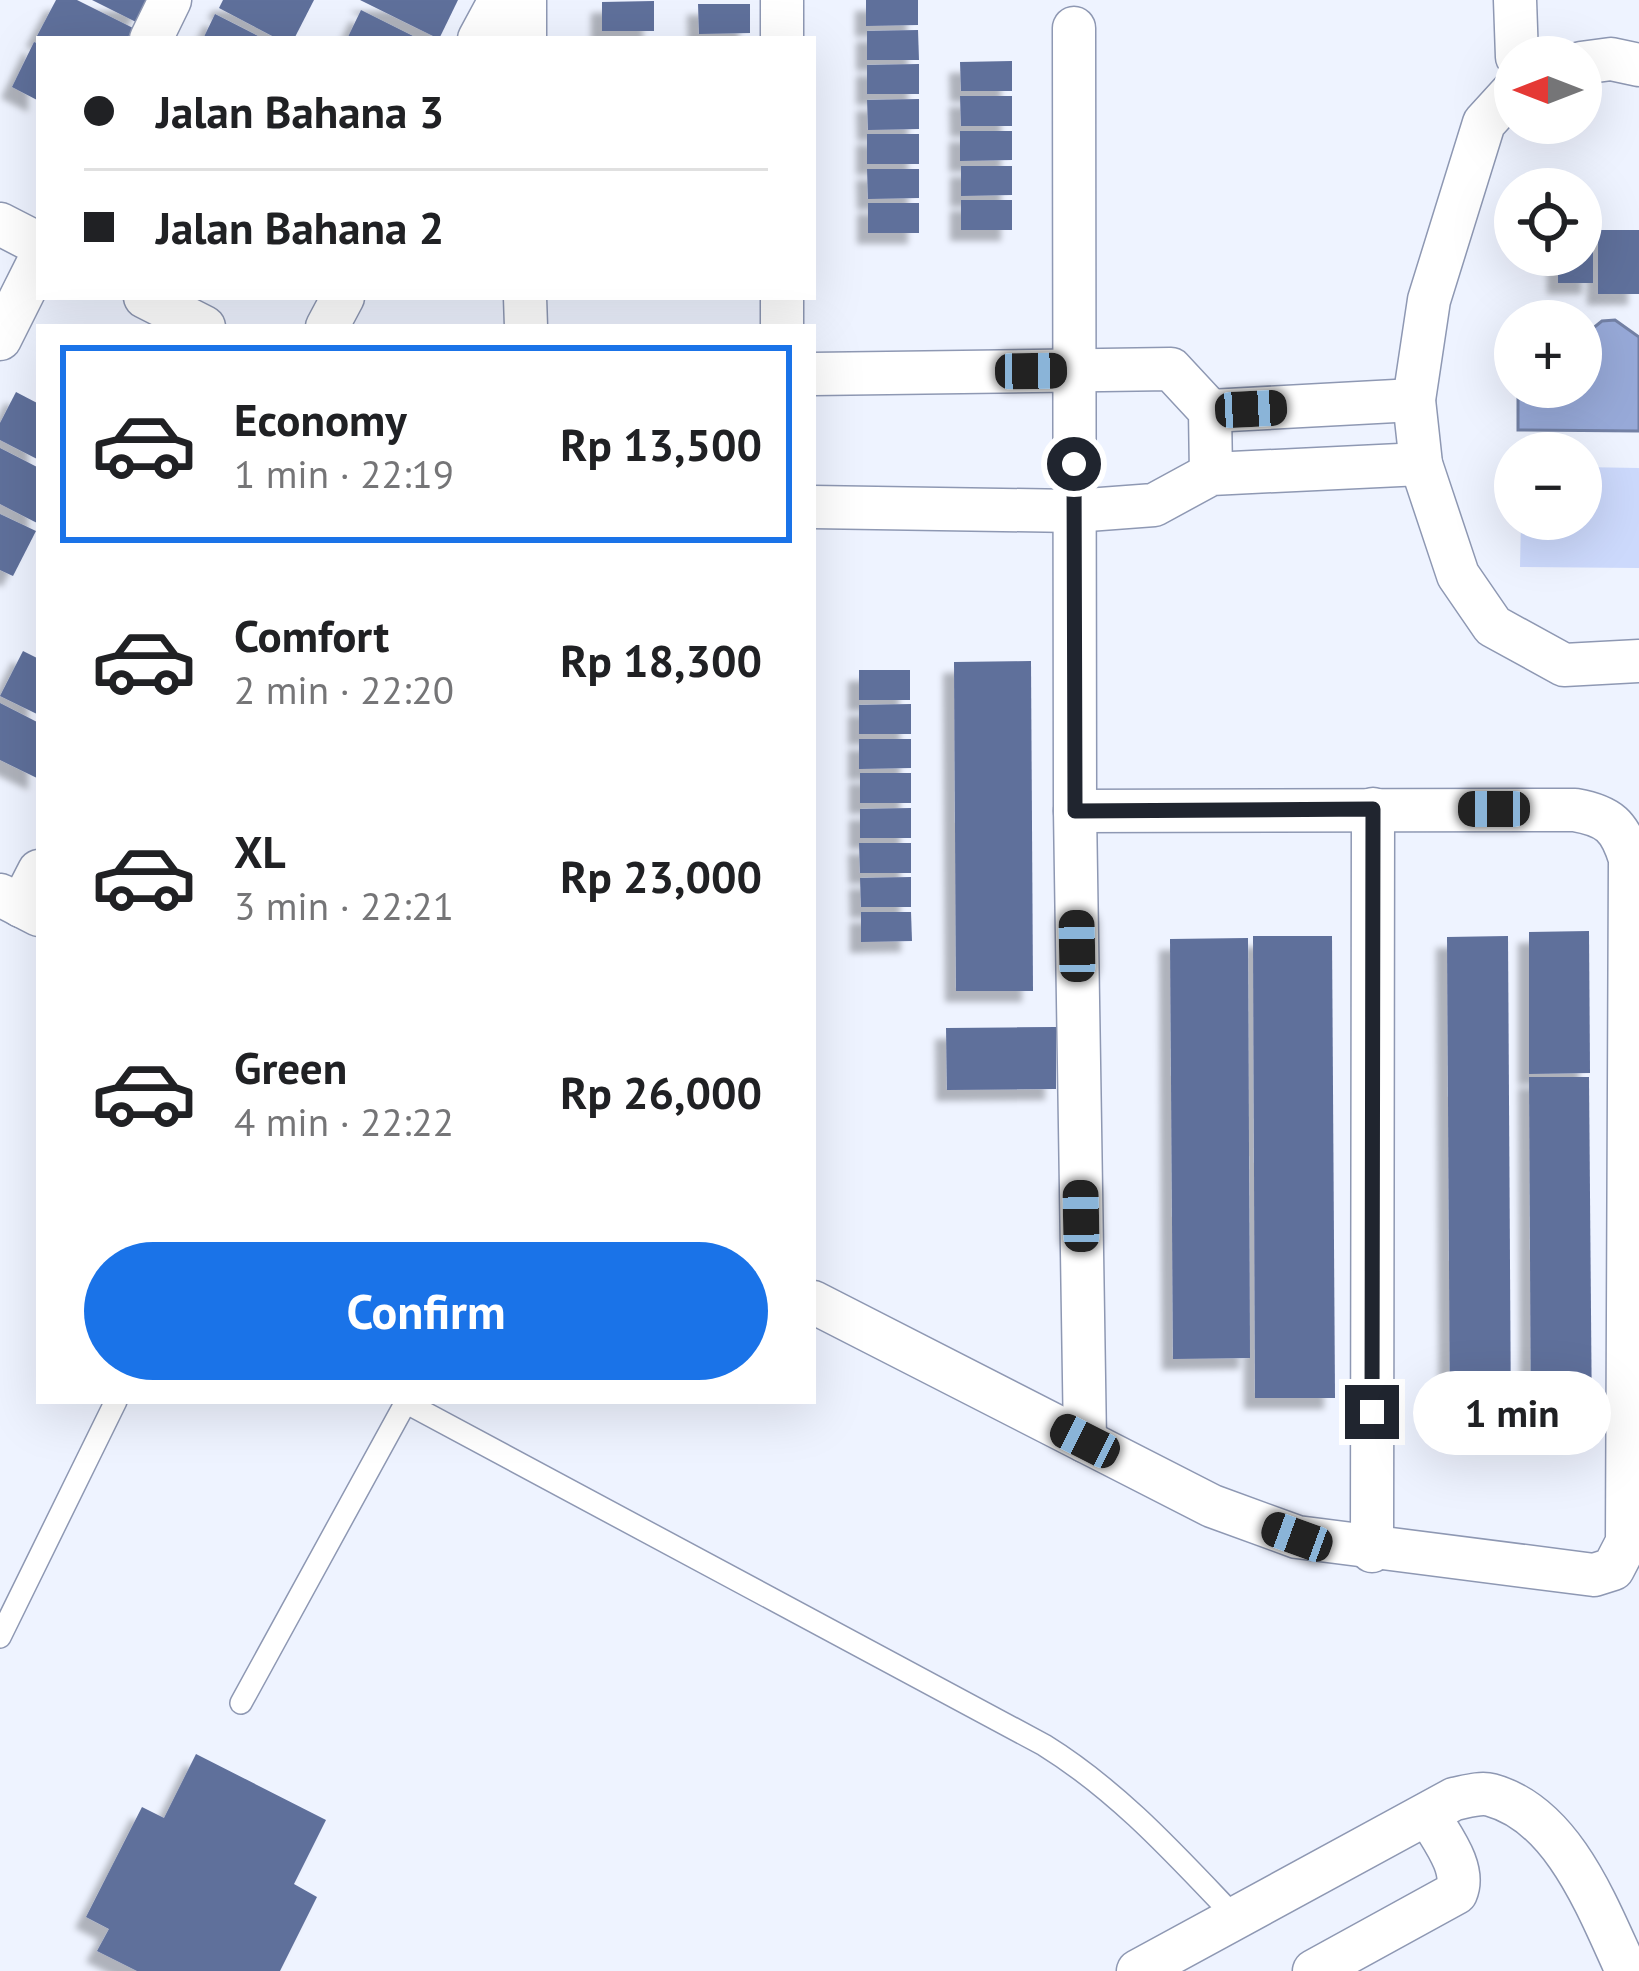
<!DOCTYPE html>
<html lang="en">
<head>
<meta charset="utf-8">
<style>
  body { margin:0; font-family:"PT Sans",sans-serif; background:#f2f2f2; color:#202124; height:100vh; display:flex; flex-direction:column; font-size:45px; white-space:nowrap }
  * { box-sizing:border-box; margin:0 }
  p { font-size:39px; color:#757577 }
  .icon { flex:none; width:66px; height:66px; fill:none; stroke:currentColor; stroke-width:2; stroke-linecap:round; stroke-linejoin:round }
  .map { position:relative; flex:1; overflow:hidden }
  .panel { position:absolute; left:36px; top:324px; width:780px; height:1080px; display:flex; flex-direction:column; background:#fff; border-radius:0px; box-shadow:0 12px 48px #0002 }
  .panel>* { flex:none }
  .hud { position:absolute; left:36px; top:36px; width:780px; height:264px; border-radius:0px; box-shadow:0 12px 48px #0002; display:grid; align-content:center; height:264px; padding:0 48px; background:#fff }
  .needle { width:78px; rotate:270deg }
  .controls { position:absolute; left:1494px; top:36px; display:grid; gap:24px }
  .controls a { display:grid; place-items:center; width:108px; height:108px; border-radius:50%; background:#fff; box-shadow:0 12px 48px #0002; font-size:60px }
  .end { position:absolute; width:54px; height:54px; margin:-27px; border:15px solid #20252f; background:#fff; box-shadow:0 0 0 6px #fff }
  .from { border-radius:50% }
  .bubble { position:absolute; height:84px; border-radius:42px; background:#fff; box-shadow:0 12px 48px #0002; font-size:39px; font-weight:700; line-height:84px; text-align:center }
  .car { position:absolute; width:36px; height:72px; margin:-36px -18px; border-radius:15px; box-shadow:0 0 9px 3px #0007; background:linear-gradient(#222 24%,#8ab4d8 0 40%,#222 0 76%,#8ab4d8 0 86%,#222 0) }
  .hud b { display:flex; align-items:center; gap:42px; height:114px; font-size:45px }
  .hud b+b { border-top:3px solid #e0e0e0 }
  .hud i { width:30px; height:30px; background:#202124 }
  ul { padding:21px 0 0; list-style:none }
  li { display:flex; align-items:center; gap:36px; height:198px; margin:0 24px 18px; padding:0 24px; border:6px solid transparent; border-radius:0px }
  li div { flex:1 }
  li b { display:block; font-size:45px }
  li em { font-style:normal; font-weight:700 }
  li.selected { border-color:#1a73e8 }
  li>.icon { width:108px; height:108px; stroke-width:1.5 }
  .primary-button { display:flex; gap:24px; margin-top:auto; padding:24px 48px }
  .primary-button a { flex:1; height:138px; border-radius:72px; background:#1a73e8; color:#fff; font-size:48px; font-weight:700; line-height:138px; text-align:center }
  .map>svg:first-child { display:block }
  .green { fill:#ccd9fc }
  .water { fill:#97a9d8; stroke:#7381a5; stroke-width:3 }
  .building { fill:#5f6f9b; filter:url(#shadow) }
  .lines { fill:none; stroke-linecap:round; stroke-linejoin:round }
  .lane-casing { stroke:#8e98b3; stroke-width:24 }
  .street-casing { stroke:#8e98b3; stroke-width:45 }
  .lane { stroke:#fff; stroke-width:21 }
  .street { stroke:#fff; stroke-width:42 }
  .route { stroke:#20252f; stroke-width:15 }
</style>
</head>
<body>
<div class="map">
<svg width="1639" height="1971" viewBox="0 0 1639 1971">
  <defs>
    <filter id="shadow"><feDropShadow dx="-11" dy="11" stdDeviation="3" flood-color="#0004"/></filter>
  </defs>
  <rect width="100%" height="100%" fill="#eef3ff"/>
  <path class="green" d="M1581,467L1639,468V568L1520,567L1521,519H1581Z"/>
  <path class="water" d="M1615,320L1639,337V431L1518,430V387H1581V353L1592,329L1602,321Z"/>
  <g class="building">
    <path d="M56,0H77L133,28L127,39H43L37,36Z"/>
    <path d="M92,0H147L136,22Z"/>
    <path d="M223,0H314L294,39H278L219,8Z"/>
    <path d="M360,0H458L439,39Z"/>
    <path d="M866,0H918V25L866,26Z"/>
    <path d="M654,1V31H602V2Z"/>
    <path d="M698,4H750V33L699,34Z"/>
    <path d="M361,10L419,39H347Z"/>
    <path d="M215,14L264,39H203Z"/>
    <path d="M918,30L919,60H867V31Z"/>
    <path d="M34,42L39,44V101L12,87Z"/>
    <path d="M1012,61V91H961L960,62Z"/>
    <path d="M919,64V94H867V65Z"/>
    <path d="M960,96H1012V126H961Z"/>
    <path d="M919,99V129L868,130L867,100Z"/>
    <path d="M960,131H1012V160L960,161Z"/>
    <rect x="867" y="134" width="52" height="30"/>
    <path d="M961,166H1012V195L961,196Z"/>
    <path d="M867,169H919V198L868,199Z"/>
    <rect x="961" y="200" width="51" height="30"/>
    <rect x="868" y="203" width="51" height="30"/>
    <rect x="1598" y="230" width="41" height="64"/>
    <path d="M1581,237H1593V283H1558V255H1581Z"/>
    <path d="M16,392L39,404V460L0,440V423Z"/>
    <path d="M0,448L39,468V524L0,504Z"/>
    <path d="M0,514L36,531L13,576L0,570Z"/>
    <path d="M23,651L39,659V715L0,696Z"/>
    <path d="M1031,661L1033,991H956L954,662Z"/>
    <rect x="859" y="670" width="51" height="30"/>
    <path d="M0,703L39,723V779L0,760Z"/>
    <path d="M911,704V734H859V705Z"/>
    <path d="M859,739H911V768L859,769Z"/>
    <rect x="860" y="773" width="51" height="30"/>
    <path d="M911,808V838H860V809Z"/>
    <path d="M859,843H911V873H860Z"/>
    <path d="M911,877V907H861L860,878Z"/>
    <path d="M861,912H911L912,941L861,942Z"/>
    <path d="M1589,931L1590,1073L1529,1074V932Z"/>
    <path d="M1253,936H1332L1335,1398H1255Z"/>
    <path d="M1508,936L1511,1428H1450L1447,937Z"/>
    <path d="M1248,938L1250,1358L1173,1359L1170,939Z"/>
    <path d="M1056,1027V1089L947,1090L946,1028Z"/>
    <path d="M1529,1077H1589L1592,1429L1531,1430Z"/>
    <path d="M196,1754L326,1820L294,1884L317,1897L280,1971H137L97,1951L109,1929L86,1917L142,1807L164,1818Z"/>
  </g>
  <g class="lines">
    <defs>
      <g id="lane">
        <path d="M403,1401L1044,1745C1118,1791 1174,1853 1234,1916"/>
        <path d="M0,1637L116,1401"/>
        <path d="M241,1703L406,1402"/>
      </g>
      <g id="street">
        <path d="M525,0V39"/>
        <path d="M782,0V39"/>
        <path d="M1515,0L1517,57"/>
        <path d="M1074,28L1075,811L1085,1441"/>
        <path d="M151,39L170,0"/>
        <path d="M479,39L500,0"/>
        <path d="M1581,63L1611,59L1639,65"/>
        <path d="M1515,89L1484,123L1429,300L1414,400L1421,464L1458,575L1493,626L1564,665L1639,661"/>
        <path d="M0,224L39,244"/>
        <path d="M145,297L204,327"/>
        <path d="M525,297L526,327"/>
        <path d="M782,297V327"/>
        <path d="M327,327L343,297"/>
        <path d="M0,339L39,261"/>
        <path d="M813,374L1171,369L1210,411L1211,474"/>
        <path d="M1210,411L1414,400"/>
        <path d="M813,507L1074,511L1154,505L1211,474L1421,464"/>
        <path d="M0,895L39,915"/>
        <path d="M21,906L39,871"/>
        <path d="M813,1302L1212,1506L1297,1537L1594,1575L1613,1569L1627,1542L1630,859C1620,826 1609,816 1575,810L1075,811"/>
        <path d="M1372,1551L1373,809"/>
        <path d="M1138,1971L1454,1799C1465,1797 1480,1792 1491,1795C1564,1815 1598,1909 1627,1971"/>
        <path d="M1314,1971L1456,1893C1467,1868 1440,1836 1428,1814"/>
      </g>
    </defs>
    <use href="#lane" class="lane-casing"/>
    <use href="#street" class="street-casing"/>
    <use href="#lane" class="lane"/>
    <use href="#street" class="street"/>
  </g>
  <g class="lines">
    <path class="route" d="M1074,464L1075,811L1373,809L1372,1412"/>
  </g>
</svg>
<div class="controls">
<a><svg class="needle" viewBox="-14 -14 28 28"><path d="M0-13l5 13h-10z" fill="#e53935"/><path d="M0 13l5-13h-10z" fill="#757577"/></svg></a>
<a><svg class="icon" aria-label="locate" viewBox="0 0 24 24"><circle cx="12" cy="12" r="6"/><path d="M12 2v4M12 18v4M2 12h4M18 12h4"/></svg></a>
<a>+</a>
<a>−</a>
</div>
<i class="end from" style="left:1074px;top:464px"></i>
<i class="end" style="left:1372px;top:1412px"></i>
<div class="bubble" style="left:1413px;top:1371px;width:198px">1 min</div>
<i class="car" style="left:1031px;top:371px;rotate:89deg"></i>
<i class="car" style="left:1251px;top:409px;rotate:87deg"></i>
<i class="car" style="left:1494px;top:809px;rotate:270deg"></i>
<i class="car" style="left:1077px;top:946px;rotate:359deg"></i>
<i class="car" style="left:1081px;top:1216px;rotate:359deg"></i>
<i class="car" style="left:1085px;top:1441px;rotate:297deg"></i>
<i class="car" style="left:1297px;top:1537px;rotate:290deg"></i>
<div class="hud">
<b><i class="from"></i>Jalan Bahana 3</b>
<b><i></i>Jalan Bahana 2</b>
</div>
<section class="panel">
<ul>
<li class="selected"><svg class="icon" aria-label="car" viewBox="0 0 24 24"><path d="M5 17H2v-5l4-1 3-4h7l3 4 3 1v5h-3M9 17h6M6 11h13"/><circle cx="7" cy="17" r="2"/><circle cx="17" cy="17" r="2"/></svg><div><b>Economy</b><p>1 min · 22:19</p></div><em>Rp 13,500</em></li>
<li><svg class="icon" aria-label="car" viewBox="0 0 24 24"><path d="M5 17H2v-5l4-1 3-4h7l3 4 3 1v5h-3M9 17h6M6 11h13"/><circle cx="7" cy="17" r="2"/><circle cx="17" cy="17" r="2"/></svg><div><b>Comfort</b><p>2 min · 22:20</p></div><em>Rp 18,300</em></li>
<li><svg class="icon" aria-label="car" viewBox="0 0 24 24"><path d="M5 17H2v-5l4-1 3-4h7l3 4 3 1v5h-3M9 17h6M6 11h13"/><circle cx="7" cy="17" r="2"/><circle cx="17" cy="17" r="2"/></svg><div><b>XL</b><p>3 min · 22:21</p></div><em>Rp 23,000</em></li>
<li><svg class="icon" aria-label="car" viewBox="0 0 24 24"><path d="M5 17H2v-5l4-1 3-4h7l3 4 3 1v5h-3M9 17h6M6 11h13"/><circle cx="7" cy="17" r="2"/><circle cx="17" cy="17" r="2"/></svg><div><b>Green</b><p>4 min · 22:22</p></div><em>Rp 26,000</em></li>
</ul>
<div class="primary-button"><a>Confirm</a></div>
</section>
</div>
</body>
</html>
